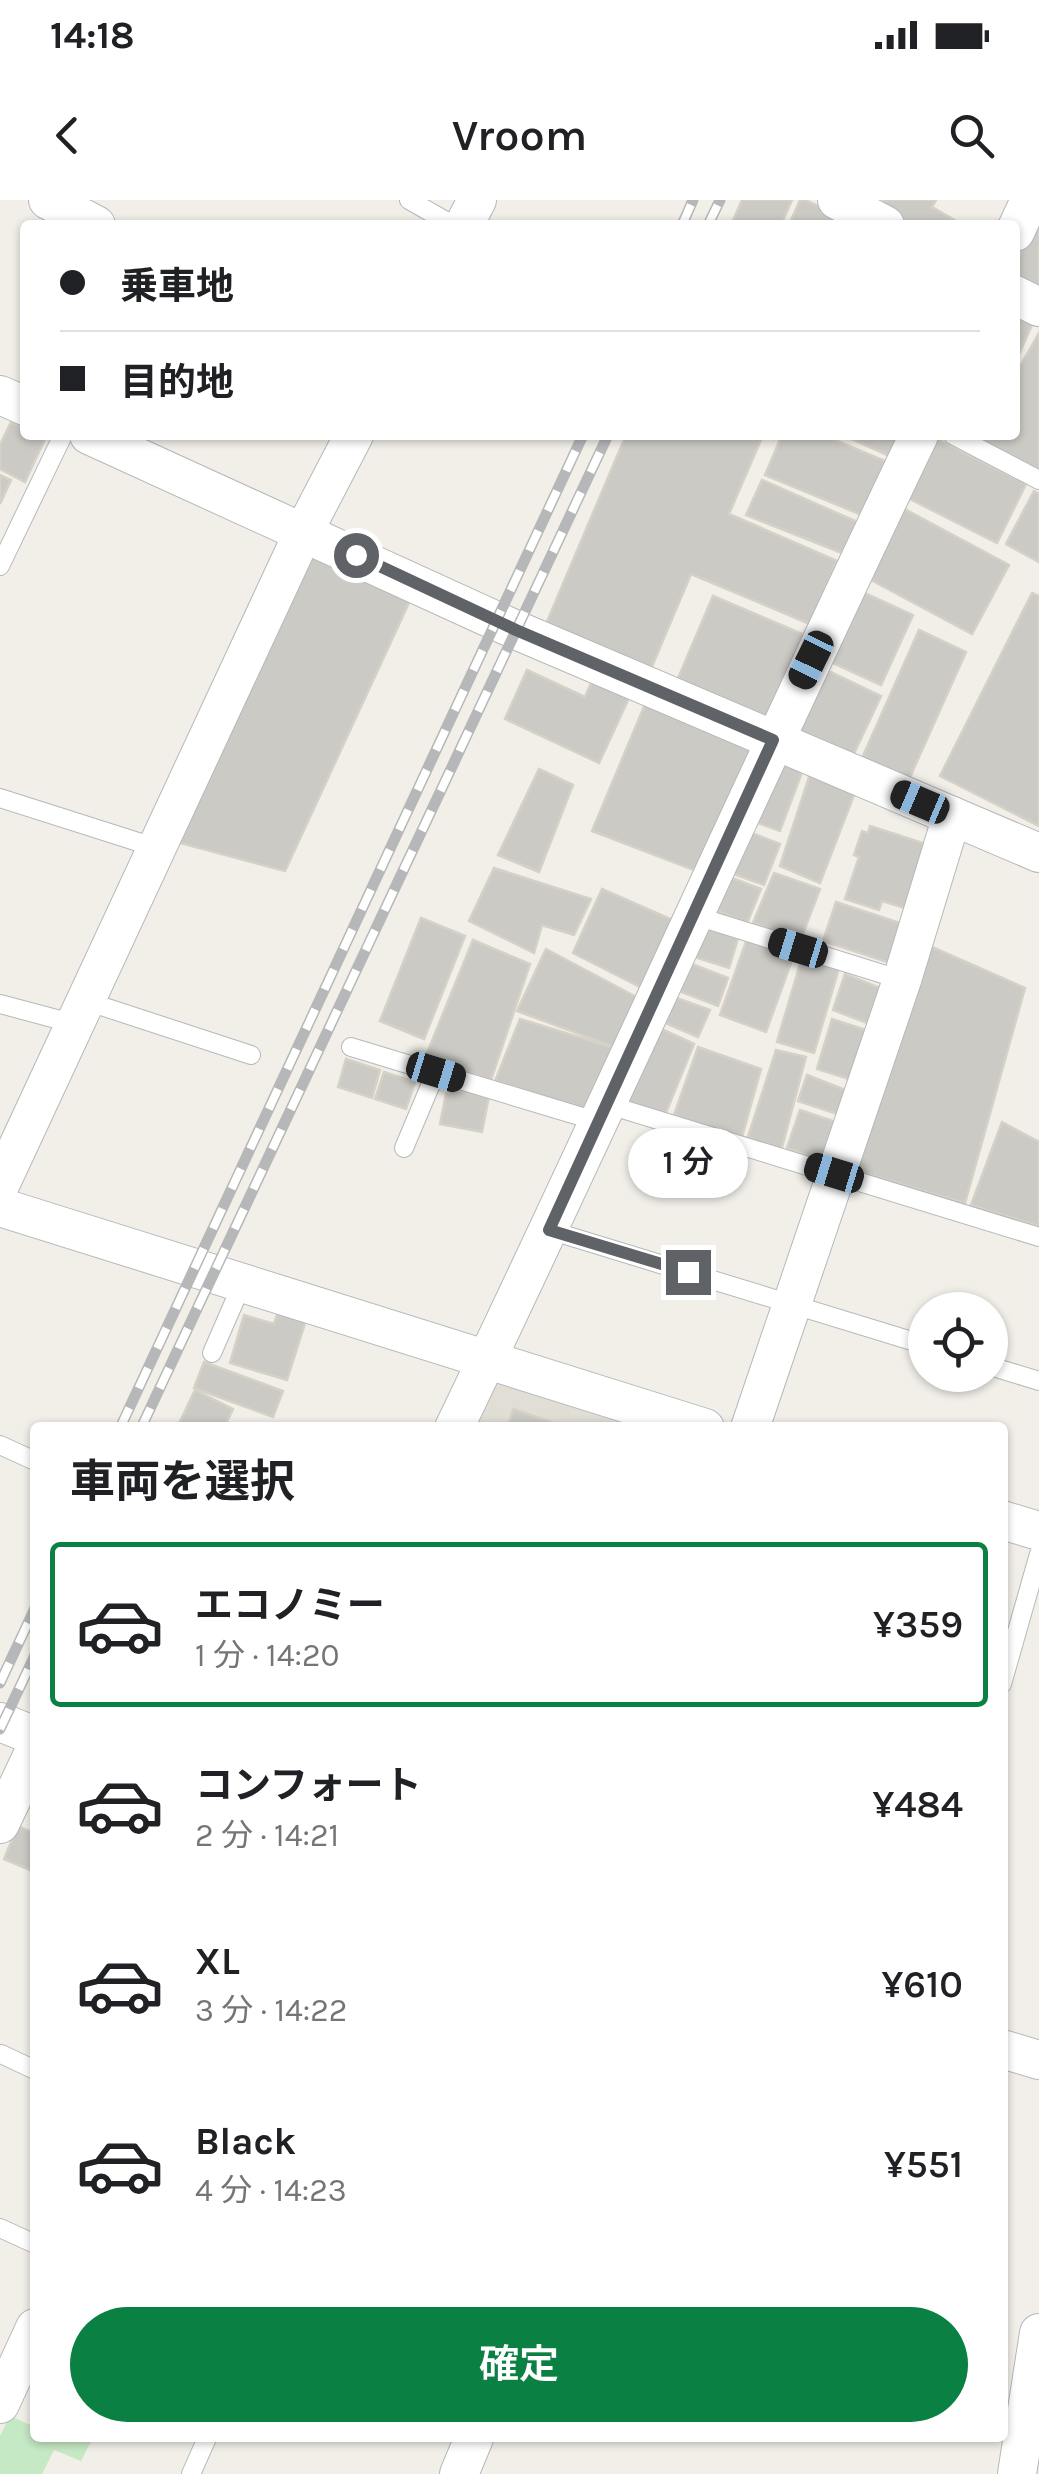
<!DOCTYPE html>
<html lang="ja">
<head>
<meta charset="utf-8">
<style>
  body { margin:0; font-family:Karla,"Noto Sans JP",sans-serif; background:#f6f6f6; color:#202124; height:100vh; display:flex; flex-direction:column; font-size:38px; white-space:nowrap }
  * { box-sizing:border-box; margin:0 }
  p { font-size:32px; color:#757577 }
  .icon { flex:none; width:55px; height:55px; fill:none; stroke:currentColor; stroke-width:2; stroke-linecap:round; stroke-linejoin:round }
  .map { position:relative; flex:1; overflow:hidden }
  .sheet { position:absolute; left:30px; top:1222px; width:978px; height:1020px; display:flex; flex-direction:column; background:#fff; border-radius:10px; box-shadow:0 2px 8px #0004 }
  .sheet>* { flex:none }
  .banner { position:absolute; left:20px; top:20px; width:1000px; height:220px; border-radius:10px; box-shadow:0 2px 8px #0004; display:grid; align-content:center; height:220px; padding:0 40px; background:#fff }
  .fabs { position:absolute; left:908px; top:1092px; display:grid; gap:20px }
  .fabs a { display:grid; place-items:center; width:100px; height:100px; border-radius:50%; background:#fff; box-shadow:0 2px 8px #0004; font-size:50px }
  .end { position:absolute; width:45px; height:45px; margin:-22px; border:12px solid #5f6368; background:#fff; box-shadow:0 0 0 5px #fff }
  .from { border-radius:50% }
  .bubble { position:absolute; height:70px; border-radius:35px; background:#fff; box-shadow:0 2px 8px #0004; font-size:32px; font-weight:600; line-height:70px; text-align:center }
  .car { position:absolute; width:30px; height:60px; margin:-30px -15px; border-radius:12px; box-shadow:0 0 8px 2px #0007; background:linear-gradient(#222 24%,#8ab4d8 0 40%,#222 0 76%,#8ab4d8 0 86%,#222 0) }
  .banner b { display:flex; align-items:center; gap:35px; height:95px; font-size:38px }
  .banner b+b { border-top:2px solid #e0e0e0 }
  .banner i { width:25px; height:25px; background:#202124 }
  ul { padding:0; list-style:none }
  li { display:flex; align-items:center; gap:30px; height:165px; margin:0 20px 15px; padding:0 20px; border:5px solid transparent; border-radius:10px }
  li div { flex:1 }
  li b { display:block; font-size:38px }
  li em { font-style:normal; font-weight:600 }
  li.active { border-color:#0b8043 }
  li>.icon { width:90px; height:90px; stroke-width:1.5 }
  h2 { padding:0 40px; font-size:45px; line-height:120px }
  .cta { display:flex; gap:20px; margin-top:auto; padding:20px 40px }
  .cta a { flex:1; height:115px; border-radius:60px; background:#0b8043; color:#fff; font-size:40px; font-weight:600; line-height:115px; text-align:center }
  .status { display:flex; justify-content:space-between; align-items:center; height:70px; padding:0 50px; background:#fff; direction:ltr }
  .status svg { height:28px; fill:currentColor }
  header { display:flex; justify-content:space-between; align-items:center; height:130px; padding:0 40px; background:#fff; font-size:45px; font-weight:600 }
  .map>svg:first-child { display:block }
  .education { fill:#e1ded6 }
  .green { fill:#c5e8c5 }
  .building { fill:#cccac5; stroke:#d6d1c6; stroke-width:2.5 }
  .lines { fill:none; stroke-linecap:round; stroke-linejoin:round }
  .service-casing { stroke:#b5b8bc; stroke-width:20 }
  .minor-casing { stroke:#b5b8bc; stroke-width:40 }
  .service { stroke:#fff; stroke-width:18 }
  .minor { stroke:#fff; stroke-width:38 }
  .rail-casing { stroke:#b6b7b8; stroke-width:11 }
  .rail { stroke:#fff; stroke-width:8; stroke-dasharray:22; stroke-linecap:butt }
  .route { stroke:#5f6368; stroke-width:12 }
</style>
</head>
<body>
<div class="status"><b>14:18</b><svg viewBox="0 0 49 12"><path d="M0 12V9h3v3zM5 12V6h3v6zM10 12V3h3v9zM15 12V0h3v12zM26 1h20v11H26zM47 4h2v5h-2z"/></svg></div>
<header><svg class="icon" aria-label="back" viewBox="0 0 24 24"><path d="M15 5l-7 7 7 7"/></svg>Vroom<svg class="icon" aria-label="search" viewBox="0 0 24 24"><circle cx="10" cy="10" r="6"/><path d="M15 15l6 6"/></svg></header>
<div class="map">
<svg width="1039" height="2274" viewBox="0 0 1039 2274">
  <rect width="100%" height="100%" fill="#f1efe8"/>
  <path class="education" d="M493,1179L647,1228H470Z"/>
  <path class="green" d="M10,2216L35,2227V2238H93L81,2261L54,2250L42,2274H0V2236Z"/>
  <g class="building">
    <path d="M742,0H792L781,25H731Z"/>
    <path d="M800,0H805L860,25H789Z"/>
    <path d="M884,0H936L932,7L963,25H906L879,10Z"/>
    <path d="M1039,18V97L1015,84V63Z"/>
    <path d="M1015,107L1035,118L1015,163Z"/>
    <path d="M1039,133V280L974,246L980,235H1015V175Z"/>
    <path d="M11,222L25,229V235L45,239L25,282L0,269V245Z"/>
    <path d="M626,235H763L729,314L837,361L810,424L691,374L648,476L543,431Z"/>
    <path d="M782,235H823L892,264L869,318L765,275Z"/>
    <path d="M843,235H905L894,258Z"/>
    <path d="M929,235L1026,284L997,343L900,294Z"/>
    <path d="M0,275L11,280L0,304Z"/>
    <path d="M762,280L862,324L849,356L746,315Z"/>
    <path d="M1034,291L1039,294V362L1006,344Z"/>
    <path d="M897,305L1009,365L972,434L860,374Z"/>
    <path d="M309,347L413,394L285,671L180,643Z"/>
    <path d="M860,391L913,415L881,485L828,461Z"/>
    <path d="M1032,393L1039,396V626L940,576Z"/>
    <path d="M713,396L807,436L767,531L673,490Z"/>
    <path d="M919,430L966,452L906,586L859,565Z"/>
    <path d="M822,468L881,496L850,562L791,533Z"/>
    <path d="M527,470L585,497L592,481L629,498L599,563L505,519Z"/>
    <path d="M646,502L756,547L699,672L592,631Z"/>
    <path d="M779,557L804,567L780,631L755,622Z"/>
    <path d="M539,569L573,585L539,672L498,655Z"/>
    <path d="M811,571L856,590L820,683L780,666Z"/>
    <path d="M870,626L929,645L908,709L882,701L879,710L845,699L859,657L854,655L862,631L868,633Z"/>
    <path d="M744,630L780,644L764,685L728,672Z"/>
    <path d="M494,668L591,699L574,735L542,725L534,753L469,721Z"/>
    <path d="M774,673L820,689L801,739L753,723Z"/>
    <path d="M724,675L761,689L747,723L710,708Z"/>
    <path d="M602,689L677,722L648,791L573,753Z"/>
    <path d="M836,702L903,724L890,763L823,741Z"/>
    <path d="M421,718L465,736L424,839L380,821Z"/>
    <path d="M699,723L739,735L729,768L688,755Z"/>
    <path d="M748,736L795,752L766,832L720,815Z"/>
    <path d="M473,740L530,764L491,880L425,858Z"/>
    <path d="M925,744L1025,788L965,1003L842,967Z"/>
    <path d="M546,749L644,801L625,851L517,811Z"/>
    <path d="M802,757L839,768L814,853L777,842Z"/>
    <path d="M684,761L728,778L718,806L671,788Z"/>
    <path d="M845,774L880,788L870,824L833,810Z"/>
    <path d="M671,796L710,810L698,837L658,820Z"/>
    <path d="M520,819L625,851L595,913L495,881Z"/>
    <path d="M832,819L866,830L852,880L817,869Z"/>
    <path d="M657,827L694,844L665,915L618,900Z"/>
    <path d="M698,847L761,869L741,940L674,915Z"/>
    <path d="M776,850L806,857L781,951L748,937Z"/>
    <path d="M346,859L380,870L372,898L338,887Z"/>
    <path d="M384,872L415,882L406,909L375,899Z"/>
    <path d="M807,875L848,891L840,915L798,901Z"/>
    <path d="M456,890L489,896L482,932L440,924L446,894Z"/>
    <path d="M800,910L839,923L826,962L787,948Z"/>
    <path d="M1002,922L1039,942V1026L971,1005Z"/>
    <path d="M278,1112L306,1120L287,1180L230,1163L244,1115L274,1124Z"/>
    <path d="M204,1162L283,1191L273,1217L194,1188Z"/>
    <path d="M195,1190L233,1209L224,1228H177Z"/>
    <path d="M513,1209L568,1228H508Z"/>
    <path d="M18,1626L35,1634V1672L4,1659Z"/>
  </g>
  <g class="lines">
    <defs>
      <g id="service">
        <path d="M409,0L453,25"/>
        <path d="M953,235L1039,280"/>
        <path d="M0,366L63,235"/>
        <path d="M0,598L157,648"/>
        <path d="M696,716L902,780"/>
        <path d="M86,801L251,855"/>
        <path d="M0,804L75,824"/>
        <path d="M351,847L599,922"/>
        <path d="M609,905L1039,1037"/>
        <path d="M404,948L436,872"/>
        <path d="M549,1030L925,1145"/>
        <path d="M212,1153L242,1084"/>
        <path d="M990,1166L1039,1181"/>
        <path d="M0,1245L35,1261"/>
        <path d="M1002,1484L1039,1354"/>
        <path d="M1,1854L35,1870"/>
        <path d="M0,2028L35,2044"/>
        <path d="M191,2274L207,2238"/>
      </g>
      <g id="minor">
        <path d="M48,0L96,25"/>
        <path d="M837,0L885,25"/>
        <path d="M464,25L477,0"/>
        <path d="M1015,32L1030,0"/>
        <path d="M1015,95L1039,107"/>
        <path d="M0,195L25,206"/>
        <path d="M89,235L516,430L1039,653"/>
        <path d="M0,985L304,331L354,235"/>
        <path d="M0,1007L705,1228"/>
        <path d="M454,1228C613,898 761,564 919,235"/>
        <path d="M750,1228L902,780L952,616"/>
        <path d="M1002,1320L1039,1331"/>
        <path d="M0,1522L35,1536"/>
        <path d="M0,1624L35,1550"/>
        <path d="M1002,1849L1039,1860"/>
        <path d="M0,2204L35,2128"/>
        <path d="M459,2274L474,2238"/>
        <path d="M1017,2274L1039,2133"/>
      </g>
    </defs>
    <use href="#service" class="service-casing"/>
    <use href="#minor" class="minor-casing"/>
    <use href="#service" class="service"/>
    <use href="#minor" class="minor"/>
    <defs>
      <g id="rail">
        <path d="M682,25L693,0"/>
        <path d="M708,25L720,0"/>
        <path d="M120,1228L583,235"/>
        <path d="M141,1228L608,235"/>
        <path d="M0,1483L35,1408"/>
        <path d="M0,1529L35,1455"/>
      </g>
    </defs>
    <use href="#rail" class="rail-casing"/>
    <use href="#rail" class="rail"/>
  </g>
  <g class="lines">
    <path class="route" d="M356,355L516,430L773,540L549,1030L688,1072"/>
  </g>
</svg>
<div class="fabs">
<a><svg class="icon" aria-label="locate" viewBox="0 0 24 24"><circle cx="12" cy="12" r="6"/><path d="M12 2v4M12 18v4M2 12h4M18 12h4"/></svg></a>
</div>
<i class="end from" style="left:356px;top:355px"></i>
<i class="end" style="left:688px;top:1072px"></i>
<div class="bubble" style="left:628px;top:928px;width:120px">1 分</div>
<i class="car" style="left:811px;top:460px;rotate:206deg"></i>
<i class="car" style="left:920px;top:602px;rotate:293deg"></i>
<i class="car" style="left:798px;top:748px;rotate:287deg"></i>
<i class="car" style="left:436px;top:872px;rotate:107deg"></i>
<i class="car" style="left:834px;top:973px;rotate:287deg"></i>
<div class="banner">
<b><i class="from"></i>乗車地</b>
<b><i></i>目的地</b>
</div>
<section class="sheet">
<h2>車両を選択</h2>
<ul>
<li class="active"><svg class="icon" aria-label="car" viewBox="0 0 24 24"><path d="M5 17H2v-5l4-1 3-4h7l3 4 3 1v5h-3M9 17h6M6 11h13"/><circle cx="7" cy="17" r="2"/><circle cx="17" cy="17" r="2"/></svg><div><b>エコノミー</b><p>1 分 · 14:20</p></div><em>¥359</em></li>
<li><svg class="icon" aria-label="car" viewBox="0 0 24 24"><path d="M5 17H2v-5l4-1 3-4h7l3 4 3 1v5h-3M9 17h6M6 11h13"/><circle cx="7" cy="17" r="2"/><circle cx="17" cy="17" r="2"/></svg><div><b>コンフォート</b><p>2 分 · 14:21</p></div><em>¥484</em></li>
<li><svg class="icon" aria-label="car" viewBox="0 0 24 24"><path d="M5 17H2v-5l4-1 3-4h7l3 4 3 1v5h-3M9 17h6M6 11h13"/><circle cx="7" cy="17" r="2"/><circle cx="17" cy="17" r="2"/></svg><div><b>XL</b><p>3 分 · 14:22</p></div><em>¥610</em></li>
<li><svg class="icon" aria-label="car" viewBox="0 0 24 24"><path d="M5 17H2v-5l4-1 3-4h7l3 4 3 1v5h-3M9 17h6M6 11h13"/><circle cx="7" cy="17" r="2"/><circle cx="17" cy="17" r="2"/></svg><div><b>Black</b><p>4 分 · 14:23</p></div><em>¥551</em></li>
</ul>
<div class="cta"><a>確定</a></div>
</section>
</div>
</body>
</html>
